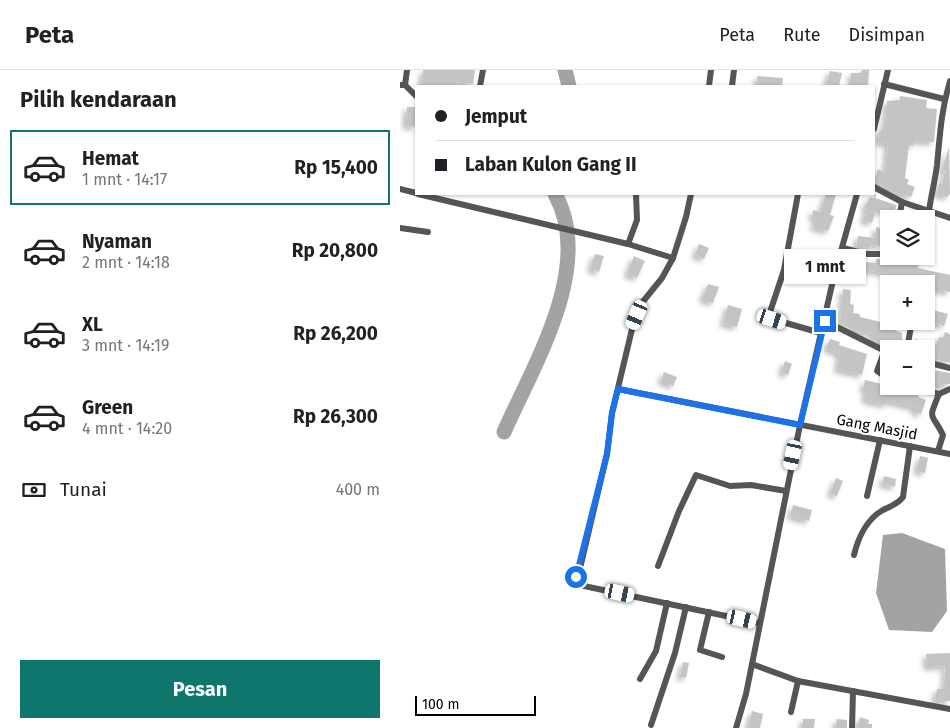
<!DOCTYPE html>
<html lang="id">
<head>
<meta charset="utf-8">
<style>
  body { margin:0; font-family:"Fira Sans",sans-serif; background:#f2f2f2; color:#202124; height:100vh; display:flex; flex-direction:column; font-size:19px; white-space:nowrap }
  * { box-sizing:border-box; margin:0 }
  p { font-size:16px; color:#757577 }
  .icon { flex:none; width:28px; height:28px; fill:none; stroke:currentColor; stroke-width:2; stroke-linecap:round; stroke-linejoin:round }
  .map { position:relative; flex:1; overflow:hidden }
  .panel { display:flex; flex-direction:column; background:#fff; width:400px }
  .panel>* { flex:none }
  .guide { position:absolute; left:15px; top:15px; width:460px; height:110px; border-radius:0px; box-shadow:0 1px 4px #0004; display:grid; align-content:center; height:110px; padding:0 20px; background:#fff }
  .controls { position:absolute; left:480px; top:140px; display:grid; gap:10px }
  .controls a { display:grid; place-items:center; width:55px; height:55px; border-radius:0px; background:#fff; box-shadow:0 1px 4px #0004; font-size:25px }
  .scale { position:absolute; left:15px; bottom:12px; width:121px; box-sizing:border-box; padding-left:5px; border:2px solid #000; border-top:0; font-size:14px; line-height:18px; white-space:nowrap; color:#000; -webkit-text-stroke:4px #fff; paint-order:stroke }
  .end { position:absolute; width:22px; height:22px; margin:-11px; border:6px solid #1a73e8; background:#fff; box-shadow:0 0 0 2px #fff }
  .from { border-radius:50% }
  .bubble { position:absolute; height:35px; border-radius:0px; background:#fff; box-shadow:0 1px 4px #0004; font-size:16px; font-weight:700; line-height:35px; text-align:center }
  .car { position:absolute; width:15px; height:30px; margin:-15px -8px; border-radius:6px; box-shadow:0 0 4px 1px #0007; background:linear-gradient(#fff 24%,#345 0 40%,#fff 0 76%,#345 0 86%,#fff 0) }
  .guide b { display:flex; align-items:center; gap:18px; height:48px; font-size:19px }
  .guide b+b { border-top:1px solid #e0e0e0 }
  .guide i { width:12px; height:12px; background:#202124 }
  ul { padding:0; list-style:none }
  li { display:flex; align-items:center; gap:15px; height:75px; margin:0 10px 8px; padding:0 10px; border:2px solid transparent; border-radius:0px }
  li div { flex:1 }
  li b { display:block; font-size:19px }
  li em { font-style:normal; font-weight:700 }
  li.active { border-color:#0f766e }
  li>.icon { width:45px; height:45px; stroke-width:1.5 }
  h2 { padding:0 20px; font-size:22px; line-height:60px }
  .pay { display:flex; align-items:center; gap:12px; height:55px; padding:0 20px; font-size:19px }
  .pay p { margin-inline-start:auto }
  .action { display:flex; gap:10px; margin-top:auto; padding:10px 20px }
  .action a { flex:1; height:58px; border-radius:0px; background:#0f766e; color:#fff; font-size:20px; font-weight:700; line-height:58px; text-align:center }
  header { display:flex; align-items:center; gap:30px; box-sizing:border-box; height:70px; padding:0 25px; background:#fff; border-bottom:1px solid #e0e0e0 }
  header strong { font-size:24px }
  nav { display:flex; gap:28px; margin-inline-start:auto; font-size:18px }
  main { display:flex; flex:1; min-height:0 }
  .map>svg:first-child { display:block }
  .water { fill:#a3a3a3 }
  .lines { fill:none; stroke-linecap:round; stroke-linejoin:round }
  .river { stroke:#a3a3a3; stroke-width:15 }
  .building { fill:#c4c4c4; filter:url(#shadow) }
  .street { stroke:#555; stroke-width:6 }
  .route { stroke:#1a73e8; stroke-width:6 }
  .labels { text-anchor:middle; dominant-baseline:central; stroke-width:4; stroke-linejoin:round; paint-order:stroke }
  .street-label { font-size:15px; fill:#000; stroke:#fff }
</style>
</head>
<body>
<header>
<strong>Peta</strong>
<nav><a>Peta</a><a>Rute</a><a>Disimpan</a></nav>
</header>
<main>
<section class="panel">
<h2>Pilih kendaraan</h2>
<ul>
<li class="active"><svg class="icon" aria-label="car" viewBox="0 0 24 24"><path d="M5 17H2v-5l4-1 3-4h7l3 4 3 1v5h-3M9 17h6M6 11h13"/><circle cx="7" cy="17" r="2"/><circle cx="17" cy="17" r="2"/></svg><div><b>Hemat</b><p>1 mnt · 14:17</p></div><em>Rp 15,400</em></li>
<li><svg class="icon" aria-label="car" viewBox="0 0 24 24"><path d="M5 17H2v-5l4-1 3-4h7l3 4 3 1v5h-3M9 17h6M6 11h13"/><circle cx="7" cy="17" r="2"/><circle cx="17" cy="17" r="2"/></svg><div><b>Nyaman</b><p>2 mnt · 14:18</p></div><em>Rp 20,800</em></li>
<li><svg class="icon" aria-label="car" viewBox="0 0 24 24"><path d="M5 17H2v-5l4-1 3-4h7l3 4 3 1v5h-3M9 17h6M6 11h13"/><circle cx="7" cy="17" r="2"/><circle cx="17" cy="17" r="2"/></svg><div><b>XL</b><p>3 mnt · 14:19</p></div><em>Rp 26,200</em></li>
<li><svg class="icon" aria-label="car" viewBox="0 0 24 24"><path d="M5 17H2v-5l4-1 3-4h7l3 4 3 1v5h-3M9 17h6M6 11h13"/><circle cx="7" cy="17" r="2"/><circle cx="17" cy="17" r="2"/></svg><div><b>Green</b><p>4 mnt · 14:20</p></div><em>Rp 26,300</em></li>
</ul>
<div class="pay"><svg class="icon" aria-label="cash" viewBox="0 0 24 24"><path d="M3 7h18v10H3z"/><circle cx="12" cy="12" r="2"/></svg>Tunai<p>400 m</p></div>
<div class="action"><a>Pesan</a></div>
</section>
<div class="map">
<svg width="550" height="658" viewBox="0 0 550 658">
  <defs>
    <filter id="shadow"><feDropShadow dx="-3.5" dy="3.5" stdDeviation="2.5" flood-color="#0004"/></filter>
  </defs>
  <rect width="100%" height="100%" fill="#fff"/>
  <path class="water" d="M502,463L545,479L547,541L532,562L489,560L476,523L483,465Z"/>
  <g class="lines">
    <g class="river">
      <path d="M165,0L169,16"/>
      <path d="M104,362C134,294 195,196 155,124"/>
    </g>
  </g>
  <g class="building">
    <path d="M23,0H75L73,14L55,12V16H21Z"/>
    <path d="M462,0H469L468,16L451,15V3H461Z"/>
    <path d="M430,1L442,3L439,16L426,14Z"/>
    <path d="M357,6L383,8L382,16H358Z"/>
    <path d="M500,26L527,30L526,38L537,39L534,72L514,71L513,76L509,75L505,108L509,110L507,114L515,117L511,127L494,122L474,112L478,99L485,103L488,74L478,72L479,63L485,54L487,31L500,30Z"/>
    <path d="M7,37H16V57L6,56Z"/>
    <path d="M549,77L550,124L547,127L537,124L539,113L542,114L545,101L542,99Z"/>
    <path d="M474,123L476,124L475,128L496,135L495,144L480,140L479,143L475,142L472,153L463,150L467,139L464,138L470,127L474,128Z"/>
    <path d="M426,124H436L430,145L434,146L428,161L413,157L416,148H412L413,140L420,142Z"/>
    <path d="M476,157L484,159L482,176L471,175L470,178L456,176L458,166L475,168Z"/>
    <path d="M299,174L309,178L304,189L295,185Z"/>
    <path d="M195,184L204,186L199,202L190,199Z"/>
    <path d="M234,186L245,191L237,208L227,204Z"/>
    <path d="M493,186H520L518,198L550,205V222L526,218V214L489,213L491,204L464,200V192L476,193V189H489Z"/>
    <path d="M308,214L319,217L313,233L302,229Z"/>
    <path d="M443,219L451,220L450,234L454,235L453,243L460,244V247L481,252V255L502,263V277L475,271L473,269L474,264L459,262L452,259L453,255L440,252Z"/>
    <path d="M328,235L342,239L337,257L323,253Z"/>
    <path d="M526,238L548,244L544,256L526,249Z"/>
    <path d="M545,262L550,264V293L538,290L539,286L526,283V279H512L515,269L536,276L539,267L543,268Z"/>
    <path d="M430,269L440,272L439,275L467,284L462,305L437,299L440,284L426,278Z"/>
    <path d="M385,291L392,294L388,305L381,302Z"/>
    <path d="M526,299L550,303V314L541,315L539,319L526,315Z"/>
    <path d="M264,302L277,307L273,316L261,311Z"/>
    <path d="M465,310L507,320L519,326L518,327L526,330L521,344L514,342L516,338L502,334L486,331V335L465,330L466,320L463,318Z"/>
    <path d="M520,386L528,388L525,403L517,401Z"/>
    <path d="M484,406L496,409L495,417L482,414Z"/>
    <path d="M436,408L443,411L437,426L430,424Z"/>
    <path d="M393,435L412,440L409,451L390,446Z"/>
    <path d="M550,583V631H535L537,619H544L545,596L527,597L526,584Z"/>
    <path d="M283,592L289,593L286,608L280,607Z"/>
    <path d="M352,641L363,644L360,658H348Z"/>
    <path d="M460,647L469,650L468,654H472V658H457Z"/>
    <path d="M403,649H415L414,658H403Z"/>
    <path d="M437,649L447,650V658H435Z"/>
  </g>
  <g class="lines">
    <g class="street">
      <path d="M484,14L544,29"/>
      <path d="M0,15H5L16,26"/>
      <path d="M5,15L7,0"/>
      <path d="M80,16L83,0"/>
      <path d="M309,16L311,0"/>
      <path d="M332,16L334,0"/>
      <path d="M474,59L488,0"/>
      <path d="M474,117L502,132L550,148"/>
      <path d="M0,119L16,123"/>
      <path d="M18,124L228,174L273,188"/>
      <path d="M291,124L286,147L273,188L262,208L241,234L233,255L212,343L207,384L177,511L184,516L359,553"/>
      <path d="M398,124L384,200L369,245L372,249L421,263"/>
      <path d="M529,141C531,126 535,111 537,95C540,65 541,41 550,11"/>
      <path d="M499,149L502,132"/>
      <path d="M0,158L28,162"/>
      <path d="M228,174L237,150L236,124"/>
      <path d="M443,178L466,184H489"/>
      <path d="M425,251L489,283"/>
      <path d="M507,279L512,251"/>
      <path d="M484,282L477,301L489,309"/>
      <path d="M526,292L550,298"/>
      <path d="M513,316L539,324L550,319"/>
      <path d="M218,319L550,384"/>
      <path d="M538,381L543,365C532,342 527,352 539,324"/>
      <path d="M467,426L480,370"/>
      <path d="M454,485C458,468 467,449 483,440C491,436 498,434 503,427L510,376"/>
      <path d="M258,496L279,441L296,405L330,416L351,415L386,421"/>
      <path d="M309,542L300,580L322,587"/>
      <path d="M352,594L398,611L550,639"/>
      <path d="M240,609L256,581L267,533"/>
      <path d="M391,642L398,611"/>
      <path d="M251,655L275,583L286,537"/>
      <path d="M336,658L346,624L400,355L434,206L457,124"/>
      <path d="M452,658L453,621"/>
    </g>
  </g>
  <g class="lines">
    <path class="route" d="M176,507L207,384L212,343L218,319L400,355L425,251"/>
  </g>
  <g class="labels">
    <g class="street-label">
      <text transform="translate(477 357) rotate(11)">Gang Masjid</text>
    </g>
  </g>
</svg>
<div class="controls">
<a><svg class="icon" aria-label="layers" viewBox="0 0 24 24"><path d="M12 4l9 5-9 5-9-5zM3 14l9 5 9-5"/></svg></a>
<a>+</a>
<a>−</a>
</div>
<div class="scale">100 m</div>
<i class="end from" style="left:176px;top:507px"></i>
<i class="end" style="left:425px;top:251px"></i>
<div class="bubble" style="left:384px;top:179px;width:82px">1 mnt</div>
<i class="car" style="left:237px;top:245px;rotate:203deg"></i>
<i class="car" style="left:372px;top:249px;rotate:108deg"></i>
<i class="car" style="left:393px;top:385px;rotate:192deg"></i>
<i class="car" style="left:220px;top:523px;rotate:102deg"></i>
<i class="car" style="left:342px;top:549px;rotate:103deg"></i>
<div class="guide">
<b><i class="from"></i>Jemput</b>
<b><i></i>Laban Kulon Gang II</b>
</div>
</div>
</main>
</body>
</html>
